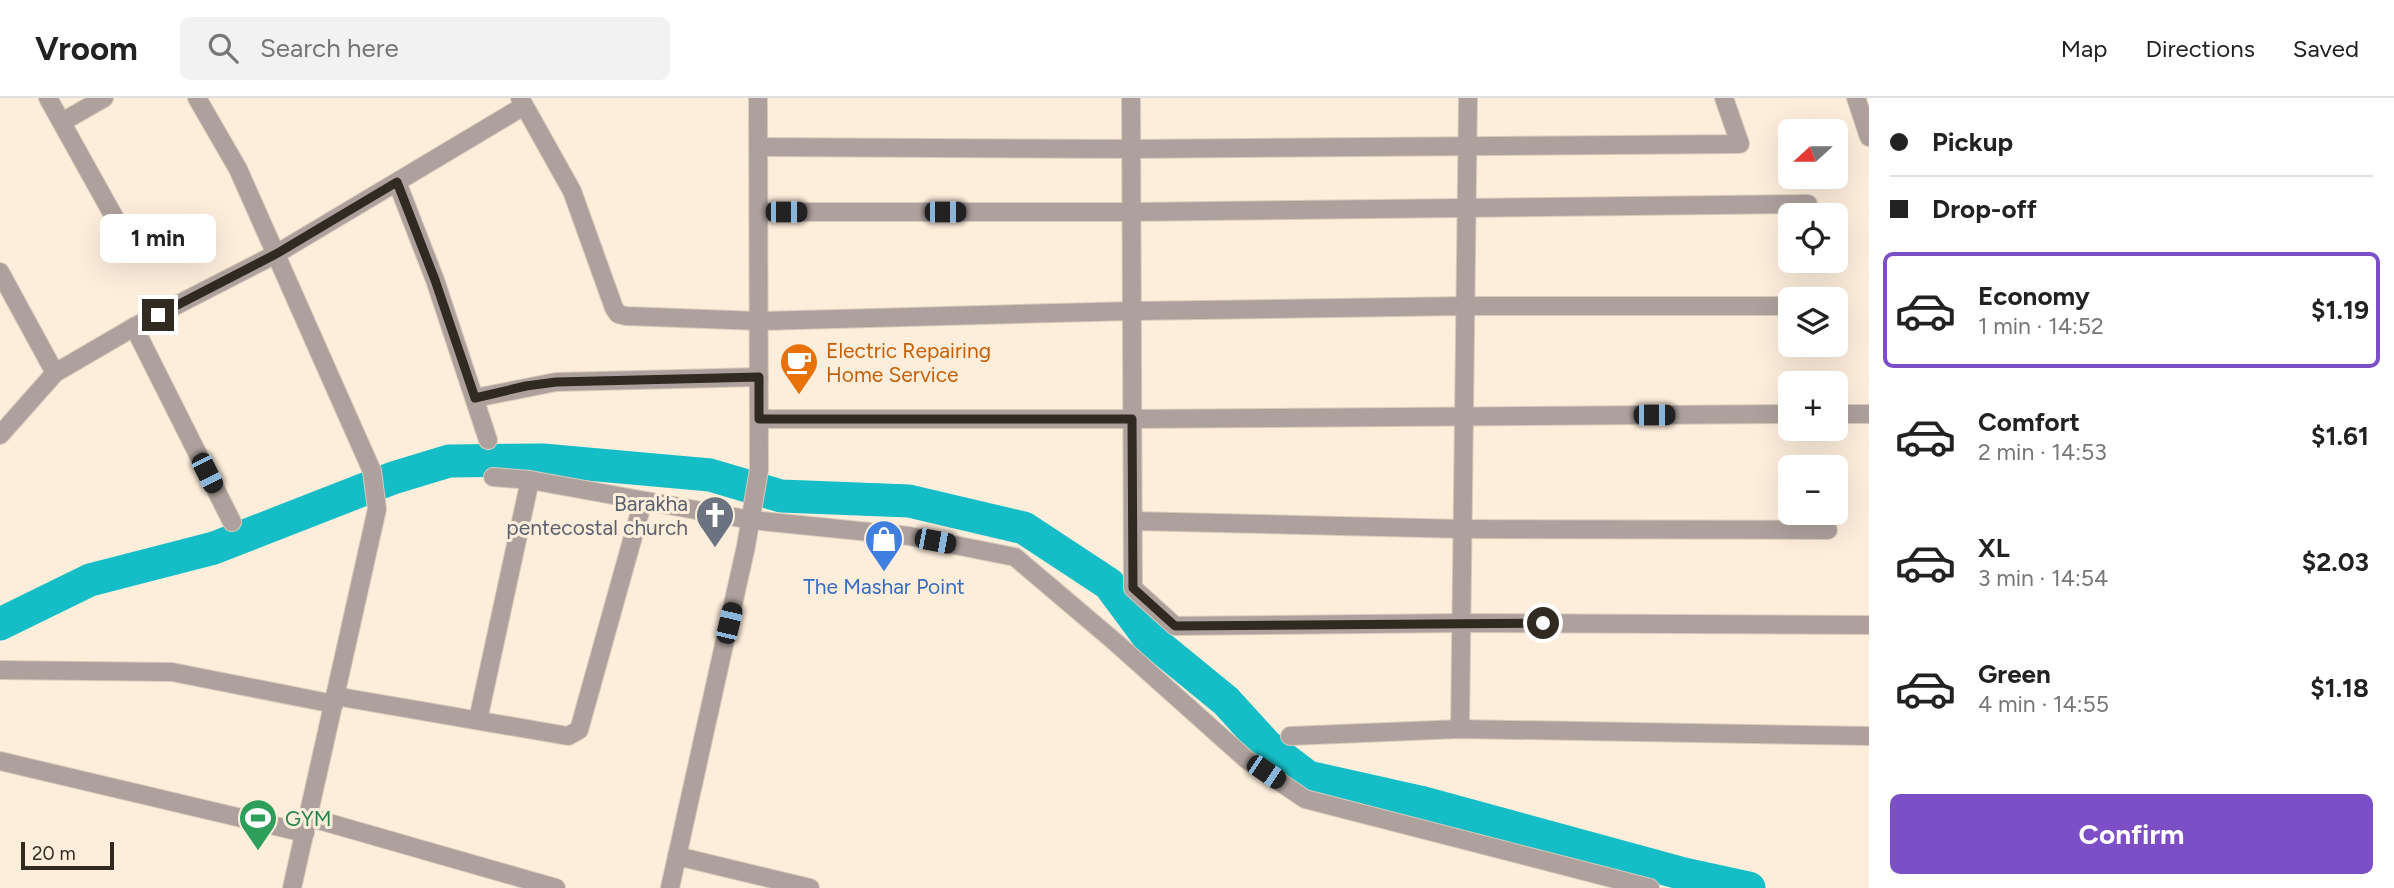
<!DOCTYPE html>
<html lang="en">
<head>
<meta charset="utf-8">
<style>
  body { margin:0; font-family:Figtree,sans-serif; background:#f2f2f2; color:#222; height:100vh; display:flex; flex-direction:column; font-size:26px; white-space:nowrap }
  * { box-sizing:border-box; margin:0 }
  p { font-size:23px; color:#767676 }
  .icon { flex:none; width:38px; height:38px; fill:none; stroke:currentColor; stroke-width:2; stroke-linecap:round; stroke-linejoin:round }
  .map { position:relative; flex:1; overflow:hidden }
  .panel { display:flex; flex-direction:column; background:#fff; width:525px }
  .panel>* { flex:none }
  .guide { display:grid; align-content:center; height:154px; padding:0 21px; background:#fff }
  .needle { width:46px; rotate:249deg }
  .tools { position:absolute; left:1778px; top:21px; display:grid; gap:14px }
  .tools a { display:grid; place-items:center; width:70px; height:70px; border-radius:10px; background:#fff; box-shadow:0 7px 28px #0002; font-size:35px }
  .scale { position:absolute; left:21px; bottom:18px; width:93px; box-sizing:border-box; padding-left:7px; border:4px solid #302a21; border-top:0; font-size:19px; line-height:24px; white-space:nowrap; color:#302a21; -webkit-text-stroke:5px #fdeedc; paint-order:stroke }
  .end { position:absolute; width:32px; height:32px; margin:-16px; border:9px solid #302a21; background:#fff; box-shadow:0 0 0 4px #fff }
  .from { border-radius:50% }
  .bubble { position:absolute; height:49px; border-radius:10px; background:#fff; box-shadow:0 7px 28px #0002; font-size:23px; font-weight:700; line-height:49px; text-align:center }
  .car { position:absolute; width:21px; height:42px; margin:-21px -10px; border-radius:9px; box-shadow:0 0 5px 2px #0007; background:linear-gradient(#222 24%,#8ab4d8 0 40%,#222 0 76%,#8ab4d8 0 86%,#222 0) }
  .guide b { display:flex; align-items:center; gap:24px; height:66px; font-size:26px }
  .guide b+b { border-top:2px solid #e0e0e0 }
  .guide i { width:18px; height:18px; background:#222 }
  ul { padding:0; list-style:none }
  li { display:flex; align-items:center; gap:21px; height:116px; margin:0 14px 10px; padding:0 7px; border:4px solid transparent; border-radius:10px }
  li div { flex:1 }
  li b { display:block; font-size:26px }
  li em { font-style:normal; font-weight:700 }
  li.active { border-color:#7c4fc7 }
  li>.icon { width:63px; height:63px; stroke-width:1.5 }
  .cta { display:flex; gap:14px; margin-top:auto; padding:14px 21px }
  .cta a { flex:1; height:80px; border-radius:10px; background:#7c4fc7; color:#fff; font-size:28px; font-weight:700; line-height:80px; text-align:center }
  header { display:flex; align-items:center; gap:42px; box-sizing:border-box; height:98px; padding:0 35px; background:#fff; border-bottom:2px solid #e0e0e0 }
  header strong { font-size:33px }
  nav { display:flex; gap:38px; margin-inline-start:auto; font-size:24px }
  .search { width:490px; height:63px; background:#f2f2f2; display:flex; align-items:center; gap:18px; box-sizing:border-box; padding:0 24px; border-radius:10px; color:#767676; font-size:26px }
  main { display:flex; flex:1; min-height:0 }
  .map>svg:first-child { display:block }
  .lines { fill:none; stroke-linecap:round; stroke-linejoin:round }
  .canal { stroke:#15bdc6; stroke-width:33 }
  .minor-casing { stroke:#d8cbba; stroke-width:20 }
  .minor { stroke:#aea19d; stroke-width:18 }
  .route { stroke:#302a21; stroke-width:9 }
  .labels { text-anchor:middle; dominant-baseline:central; stroke-width:6; stroke-linejoin:round; paint-order:stroke }
  .food-label { font-size:21px; fill:#c56008; stroke:#fdeedc; text-anchor:start }
  .worship-label { font-size:21px; fill:#5b616d; stroke:#fdeedc; text-anchor:end }
  .shop-label { font-size:21px; fill:#366cbe; stroke:#fdeedc }
  .leisure-label { font-size:21px; fill:#27864d; stroke:#fdeedc; text-anchor:start }
</style>
</head>
<body>
<header>
<strong>Vroom</strong>
<div class="search"><svg class="icon" aria-label="search" viewBox="0 0 24 24"><circle cx="10" cy="10" r="6"/><path d="M15 15l6 6"/></svg>Search here</div>
<nav><a>Map</a><a>Directions</a><a>Saved</a></nav>
</header>
<main>
<div class="map">
<svg width="1869" height="790" viewBox="0 0 1869 790">
  <rect width="100%" height="100%" fill="#fdeedc"/>
  <g class="lines">
    <path class="canal" d="M0,526L90,482L214,450L393,380L449,363L543,362L710,377L781,398L909,403L1024,430L1109,486L1149,540L1226,603L1267,648L1308,679L1420,704L1680,775L1749,790"/>
    <defs>
      <g id="minor">
        <path d="M48,0L132,151"/>
        <path d="M197,0L238,71L372,373L377,411L292,790"/>
        <path d="M520,0L572,93L614,210L618,216L626,218L759,223L1132,213L1465,208H1790"/>
        <path d="M1131,0L1133,490L1175,528L1462,525L1869,527"/>
        <path d="M1856,0L1869,39"/>
        <path d="M62,24L104,0"/>
        <path d="M760,49L1132,51L1740,46L1724,0"/>
        <path d="M397,84L435,182L488,342"/>
        <path d="M759,114H1131L1808,106"/>
        <path d="M0,174L55,275"/>
        <path d="M134,229L232,424"/>
        <path d="M475,300L556,284L759,279"/>
        <path d="M1836,316H1869"/>
        <path d="M759,321H1132L1790,316"/>
        <path d="M0,337L55,275L134,229L276,156L524,8"/>
        <path d="M493,379L530,382L751,422L909,438L1015,459L1114,543L1246,661L1305,701L1650,790"/>
        <path d="M1133,423L1463,431L1828,432"/>
        <path d="M0,572L172,574L334,606"/>
        <path d="M335,598L568,638L579,632L643,403"/>
        <path d="M478,622L530,382"/>
        <path d="M1460,631L1468,0"/>
        <path d="M1290,638L1460,631L1869,638"/>
        <path d="M0,663L305,735"/>
        <path d="M308,719L556,790"/>
        <path d="M677,758L810,790"/>
        <path d="M670,790L746,448L759,372L758,0"/>
      </g>
    </defs>
    <use href="#minor" class="minor-casing"/>
    <use href="#minor" class="minor"/>
  </g>
  <g class="lines">
    <path class="route" d="M158,217L276,156L397,84L435,182L475,300L526,288L556,284L759,279V321H1132L1133,490L1175,528L1543,525"/>
  </g>
  <defs>
    <symbol id="cafe-pin" viewBox="-11 -11 22 30"><path d="M0 17L-7.5 6A9.5 9.5 0 1 1 7.5 6Z" fill="#e8710a" stroke="#fdeedc"/><path d="M-5.5-4.5H6V0H3Q3 3.5 0 3.5H-2.5Q-5.5 3.5-5.5 0ZM3-3.2v2h1.7v-2ZM-6 4.5H4V6H-6Z" fill="#fff"/></symbol>
    <symbol id="church-pin" viewBox="-11 -11 22 30"><path d="M0 17L-7.5 6A9.5 9.5 0 1 1 7.5 6Z" fill="#6b7280" stroke="#fdeedc"/><path d="M-1.2-6h2.4v3.5h3.3v2.4h-3.3V6h-2.4V-.1h-3.3v-2.4h3.3Z" fill="#fff"/></symbol>
    <symbol id="shop-pin" viewBox="-11 -11 22 30"><path d="M0 17L-7.5 6A9.5 9.5 0 1 1 7.5 6Z" fill="#3f7fe0" stroke="#fdeedc"/><path d="M-5-2.5h2.3a2.7 3.5 0 0 1 5.4 0H5L5.5 6h-11ZM-1.5-2.5h3a1.5 2.3 0 0 0-3 0Z" fill="#fff"/></symbol>
    <symbol id="stadium-pin" viewBox="-11 -11 22 30"><path d="M0 17L-7.5 6A9.5 9.5 0 1 1 7.5 6Z" fill="#2e9e5b" stroke="#fdeedc"/><path d="M0-5a6.5 5 0 1 0 0 10a6.5 5 0 1 0 0-10ZM-3.5-1.8h7v3.6h-7Z" fill="#fff"/></symbol>
  </defs>
  <g fill-rule="evenodd">
    <use href="#cafe-pin" x="777" y="242" width="44" height="60"/>
    <use href="#church-pin" x="693" y="395" width="44" height="60"/>
    <use href="#shop-pin" x="862" y="419" width="44" height="60"/>
    <use href="#stadium-pin" x="236" y="698" width="44" height="60"/>
  </g>
  <g class="labels">
    <g class="food-label">
      <text x="826" y="252">Electric Repairing<tspan x="826" dy="24">Home Service</tspan></text>
    </g>
    <g class="worship-label">
      <text x="688" y="405">Barakha<tspan x="688" dy="24">pentecostal church</tspan></text>
    </g>
    <g class="shop-label">
      <text x="884" y="488">The Mashar Point</text>
    </g>
    <g class="leisure-label">
      <text x="285" y="720">GYM</text>
    </g>
  </g>
</svg>
<div class="tools">
<a><svg class="needle" viewBox="-14 -14 28 28"><path d="M0-13l5 13h-10z" fill="#e53935"/><path d="M0 13l5-13h-10z" fill="#767676"/></svg></a>
<a><svg class="icon" aria-label="locate" viewBox="0 0 24 24"><circle cx="12" cy="12" r="6"/><path d="M12 2v4M12 18v4M2 12h4M18 12h4"/></svg></a>
<a><svg class="icon" aria-label="layers" viewBox="0 0 24 24"><path d="M12 4l9 5-9 5-9-5zM3 14l9 5 9-5"/></svg></a>
<a>+</a>
<a>−</a>
</div>
<div class="scale">20 m</div>
<i class="end from" style="left:1543px;top:525px"></i>
<i class="end" style="left:158px;top:217px"></i>
<div class="bubble" style="left:100px;top:116px;width:116px">1 min</div>
<i class="car" style="left:786px;top:114px;rotate:90deg"></i>
<i class="car" style="left:945px;top:114px;rotate:90deg"></i>
<i class="car" style="left:1654px;top:317px;rotate:90deg"></i>
<i class="car" style="left:207px;top:375px;rotate:153deg"></i>
<i class="car" style="left:935px;top:443px;rotate:101deg"></i>
<i class="car" style="left:729px;top:525px;rotate:13deg"></i>
<i class="car" style="left:1266px;top:674px;rotate:124deg"></i>
</div>
<section class="panel">
<div class="guide">
<b><i class="from"></i>Pickup</b>
<b><i></i>Drop-off</b>
</div>
<ul>
<li class="active"><svg class="icon" aria-label="car" viewBox="0 0 24 24"><path d="M5 17H2v-5l4-1 3-4h7l3 4 3 1v5h-3M9 17h6M6 11h13"/><circle cx="7" cy="17" r="2"/><circle cx="17" cy="17" r="2"/></svg><div><b>Economy</b><p>1 min · 14:52</p></div><em>$1.19</em></li>
<li><svg class="icon" aria-label="car" viewBox="0 0 24 24"><path d="M5 17H2v-5l4-1 3-4h7l3 4 3 1v5h-3M9 17h6M6 11h13"/><circle cx="7" cy="17" r="2"/><circle cx="17" cy="17" r="2"/></svg><div><b>Comfort</b><p>2 min · 14:53</p></div><em>$1.61</em></li>
<li><svg class="icon" aria-label="car" viewBox="0 0 24 24"><path d="M5 17H2v-5l4-1 3-4h7l3 4 3 1v5h-3M9 17h6M6 11h13"/><circle cx="7" cy="17" r="2"/><circle cx="17" cy="17" r="2"/></svg><div><b>XL</b><p>3 min · 14:54</p></div><em>$2.03</em></li>
<li><svg class="icon" aria-label="car" viewBox="0 0 24 24"><path d="M5 17H2v-5l4-1 3-4h7l3 4 3 1v5h-3M9 17h6M6 11h13"/><circle cx="7" cy="17" r="2"/><circle cx="17" cy="17" r="2"/></svg><div><b>Green</b><p>4 min · 14:55</p></div><em>$1.18</em></li>
</ul>
<div class="cta"><a>Confirm</a></div>
</section>
</main>
</body>
</html>
